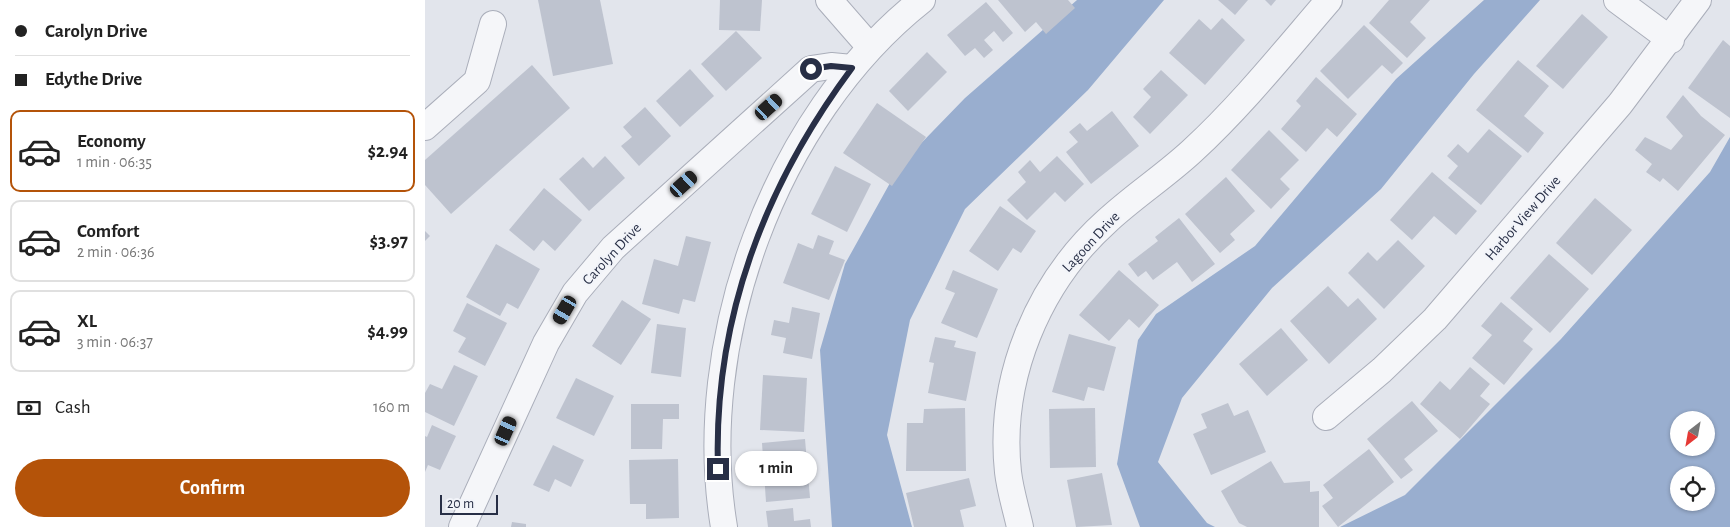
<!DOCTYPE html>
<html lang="en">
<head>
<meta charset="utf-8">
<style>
  body { margin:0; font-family:"Alegreya Sans",sans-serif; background:#f6f6f6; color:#222; height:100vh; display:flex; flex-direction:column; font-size:19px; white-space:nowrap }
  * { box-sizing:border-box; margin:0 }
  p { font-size:16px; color:#767676 }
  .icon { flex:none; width:28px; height:28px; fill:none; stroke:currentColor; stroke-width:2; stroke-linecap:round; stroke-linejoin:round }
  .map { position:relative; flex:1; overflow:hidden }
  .panel { display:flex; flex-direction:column; background:#fff; width:425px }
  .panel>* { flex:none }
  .hud { display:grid; align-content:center; height:110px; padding:0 15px; background:#fff }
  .needle { width:32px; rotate:211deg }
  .controls { position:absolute; left:1245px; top:411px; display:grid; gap:10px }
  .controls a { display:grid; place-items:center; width:45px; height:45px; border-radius:50%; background:#fff; box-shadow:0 1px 4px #0004; font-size:25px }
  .scale { position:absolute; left:15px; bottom:12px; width:58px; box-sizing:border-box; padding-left:5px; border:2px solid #282f46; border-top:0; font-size:14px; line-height:18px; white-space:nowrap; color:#282f46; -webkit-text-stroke:4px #f2f4f9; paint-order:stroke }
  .end { position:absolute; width:22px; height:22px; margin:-11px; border:6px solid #282f46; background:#fff; box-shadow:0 0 0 2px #fff }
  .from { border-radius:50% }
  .bubble { position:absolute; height:35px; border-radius:18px; background:#fff; box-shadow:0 1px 4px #0004; font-size:16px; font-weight:700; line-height:35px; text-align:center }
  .car { position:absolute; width:15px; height:30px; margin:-15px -8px; border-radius:6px; box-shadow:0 0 4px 1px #0007; background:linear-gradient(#222 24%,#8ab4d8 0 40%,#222 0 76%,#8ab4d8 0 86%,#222 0) }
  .hud b { display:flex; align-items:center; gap:18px; height:48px; font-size:19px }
  .hud b+b { border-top:1px solid #e0e0e0 }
  .hud i { width:12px; height:12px; background:#222 }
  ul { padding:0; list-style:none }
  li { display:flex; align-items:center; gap:15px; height:82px; margin:0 10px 8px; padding:0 5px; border:2px solid #e0e0e0; border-radius:10px }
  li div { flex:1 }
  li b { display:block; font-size:19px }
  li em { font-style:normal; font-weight:700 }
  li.current { border-color:#b45309 }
  li>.icon { width:45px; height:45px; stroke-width:1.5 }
  .pay { display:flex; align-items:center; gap:12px; height:55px; padding:0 15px; font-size:19px }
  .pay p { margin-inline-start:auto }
  .action { display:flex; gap:10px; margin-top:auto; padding:10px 15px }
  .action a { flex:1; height:58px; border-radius:30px; background:#b45309; color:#fff; font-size:20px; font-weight:700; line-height:58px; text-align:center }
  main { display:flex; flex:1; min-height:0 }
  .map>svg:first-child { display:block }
  .water { fill:#99aecf; fill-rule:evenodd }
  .building { fill:#bec3cf }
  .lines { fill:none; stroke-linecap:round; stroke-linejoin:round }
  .minor-casing { stroke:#aaaeba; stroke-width:28 }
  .minor { stroke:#f5f6f9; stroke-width:26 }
  .route { stroke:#282f46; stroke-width:6 }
  .labels { text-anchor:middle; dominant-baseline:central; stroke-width:4; stroke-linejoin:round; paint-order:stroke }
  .street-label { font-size:15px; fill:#282f46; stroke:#f2f4f9 }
</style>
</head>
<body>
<main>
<section class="panel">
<div class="hud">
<b><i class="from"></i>Carolyn Drive</b>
<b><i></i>Edythe Drive</b>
</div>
<ul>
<li class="current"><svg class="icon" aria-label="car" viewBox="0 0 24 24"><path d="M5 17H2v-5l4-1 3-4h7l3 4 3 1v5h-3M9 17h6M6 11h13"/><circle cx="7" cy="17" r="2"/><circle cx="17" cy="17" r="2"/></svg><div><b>Economy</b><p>1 min · 06:35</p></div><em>$2.94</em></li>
<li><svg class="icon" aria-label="car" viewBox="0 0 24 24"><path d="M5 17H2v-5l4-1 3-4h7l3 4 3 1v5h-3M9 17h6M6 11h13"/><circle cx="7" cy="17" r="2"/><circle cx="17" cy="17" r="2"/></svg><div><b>Comfort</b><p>2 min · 06:36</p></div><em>$3.97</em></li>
<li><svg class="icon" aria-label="car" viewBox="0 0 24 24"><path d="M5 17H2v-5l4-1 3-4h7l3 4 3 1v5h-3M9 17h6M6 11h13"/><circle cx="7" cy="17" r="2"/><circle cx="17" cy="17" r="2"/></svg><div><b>XL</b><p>3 min · 06:37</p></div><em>$4.99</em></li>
</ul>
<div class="pay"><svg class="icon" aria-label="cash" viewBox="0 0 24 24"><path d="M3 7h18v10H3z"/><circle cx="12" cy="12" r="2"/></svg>Cash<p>160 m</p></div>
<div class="action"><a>Confirm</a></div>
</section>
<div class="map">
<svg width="1305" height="527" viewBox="0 0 1305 527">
  <rect width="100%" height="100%" fill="#e2e5ec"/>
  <g class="water">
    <path d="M652,0H739L663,90L540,209L485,320L462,435L487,527H407L395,350L420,264L475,165L540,98Z"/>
    <path d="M1059,0H1115L1049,74L956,189L847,288L757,398L733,462L782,523L790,527H715L692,464L713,340L731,314L830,246L971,79Z"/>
    <path d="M1305,137V527H915L980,495L1136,339L1285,172ZM1254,420H1281V448H1254ZM1254,475H1281V502H1254Z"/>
  </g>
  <g class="building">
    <path d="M113,0H175L188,64L128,76Z"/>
    <path d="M295,0H337L335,31L294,30Z"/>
    <path d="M573,0H643L650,8L621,34L611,22L600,32Z"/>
    <path d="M793,0H823L810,15Z"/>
    <path d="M840,0H851L846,6Z"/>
    <path d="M964,0H1005L985,22L1001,38L982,58L944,23Z"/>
    <path d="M561,2L588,33L578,42L569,31L559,40L568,50L559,58L550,48L540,56L522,35Z"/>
    <path d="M1157,14L1183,37L1138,89L1111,66Z"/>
    <path d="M797,18L820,40L780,85L744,53L774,19L786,30Z"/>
    <path d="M939,25L978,63L967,74L957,65L923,99L895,71Z"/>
    <path d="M311,31L337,58L301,91L276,64Z"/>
    <path d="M1298,40L1305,46V118L1263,88Z"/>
    <path d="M502,52L522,72L483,111L464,91Z"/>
    <path d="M1093,60L1124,86L1099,116L1119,133L1103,153L1051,110Z"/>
    <path d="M107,65L145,108L26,214L0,185V160Z"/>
    <path d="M265,69L289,96L255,127L231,101Z"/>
    <path d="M736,70L763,95L725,134L708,117L726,97L718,89Z"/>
    <path d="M891,77L932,114L912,137L902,128L881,152L856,129L876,106L871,101Z"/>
    <path d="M1258,95L1276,116L1300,135L1253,191L1238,178L1235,182L1221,172L1227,164L1210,150L1220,137L1246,150L1258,136L1241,117Z"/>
    <path d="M452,103L501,137L467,186L418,153Z"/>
    <path d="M220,107L246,136L214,166L196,146L207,137L198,127Z"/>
    <path d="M687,111L714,146L666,184L641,152L653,142L644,132L655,123L662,131Z"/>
    <path d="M1064,129L1097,156L1056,205L1023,178L1033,166L1022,156L1033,144L1043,153Z"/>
    <path d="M844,130L874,160L855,179L865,189L846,209L806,170Z"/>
    <path d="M180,156L200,178L164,211L134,179L158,157L168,168Z"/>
    <path d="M632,156L659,184L640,202L630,192L602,220L582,200L601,182L593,172L605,160L615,172Z"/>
    <path d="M410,166L446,184L422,232L386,214Z"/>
    <path d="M1007,172L1052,211L1031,235L1009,216L987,240L965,220Z"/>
    <path d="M801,177L830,211L805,234L810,240L795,253L760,214Z"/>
    <path d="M119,188L157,220L130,251L118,240L109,251L84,230Z"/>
    <path d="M1170,198L1207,230L1167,275L1131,243Z"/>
    <path d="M575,206L611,231L596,253L588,248L573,271L544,251Z"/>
    <path d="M754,218L790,264L767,282L752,262L728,280L721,271L713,277L703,264L733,241L730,237Z"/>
    <path d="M0,231L5,236L0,241Z"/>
    <path d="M393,235L409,241L404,254L420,260L404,300L358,283L373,243L388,249Z"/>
    <path d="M261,236L286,242L270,302L258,299L254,314L217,304L229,259L253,266Z"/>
    <path d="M973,240L1000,266L959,309L923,273L943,252L952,261Z"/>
    <path d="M71,244L115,269L93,309L82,303L75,316L41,297Z"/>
    <path d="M1124,254L1164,289L1125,333L1085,298Z"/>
    <path d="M528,270L573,289L552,338L516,323L530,293L520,289Z"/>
    <path d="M694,270L734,305L714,328L704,319L684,341L654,315Z"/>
    <path d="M903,286L923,307L933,298L952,319L904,364L865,321Z"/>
    <path d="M197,300L226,319L196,365L167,346Z"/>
    <path d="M1076,302L1108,329L1098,341L1108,349L1079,385L1047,358L1067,335L1056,326Z"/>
    <path d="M42,303L82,323L60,366L33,352L41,338L28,331Z"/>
    <path d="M367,307L395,313L387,359L358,353L361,338L346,335L349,320L364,323Z"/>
    <path d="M232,324L261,328L256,377L226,373Z"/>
    <path d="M856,328L883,360L842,396L814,364Z"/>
    <path d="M644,334L691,347L679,391L663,387L659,401L627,392Z"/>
    <path d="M510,337L531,341L529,347L551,352L541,401L503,393L509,363L504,362Z"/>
    <path d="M29,365L53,376L29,426L0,412V393L5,384L17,389Z"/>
    <path d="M1045,367L1065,384L1055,396L1065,404L1035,439L995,404L1015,381L1025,390Z"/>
    <path d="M338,375L382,378L379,432L335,430Z"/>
    <path d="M151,378L189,396L169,436L131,418Z"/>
    <path d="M987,401L1013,431L979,459L988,470L976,479L942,439Z"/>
    <path d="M803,403L809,416L823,410L841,452L786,475L768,434L782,428L776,414Z"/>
    <path d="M206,404H254V419H238L237,449H206Z"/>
    <path d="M540,408L541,471H481L482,423H498L499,409Z"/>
    <path d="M670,408L671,467L625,468L624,409Z"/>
    <path d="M7,425L31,436L15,470L3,465L0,472V436L2,437Z"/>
    <path d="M380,439L385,498L341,502L337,443Z"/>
    <path d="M128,445L159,460L146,487L130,479L124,492L108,485Z"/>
    <path d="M944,449L969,482L913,527L897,506L908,498L898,485Z"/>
    <path d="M253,459L254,518L221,519V504H205L204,460Z"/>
    <path d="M846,461L859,483L885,481V492L894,491V527H822L814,523L796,491Z"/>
    <path d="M677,473L687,525L651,527L642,480Z"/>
    <path d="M544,478L551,506L535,510L539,527H489L481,493Z"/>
    <path d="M368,508L369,521L385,519L386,527H343L341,511Z"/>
    <path d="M87,522L101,524V527H86Z"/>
  </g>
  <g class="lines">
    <defs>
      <g id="minor">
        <path d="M404,0L445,47"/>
        <path d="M1192,0L1246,40"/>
        <path d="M0,127L52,81L68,24"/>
        <path d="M901,417L957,370L1010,319L1195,104L1273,0"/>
        <path d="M37,527L121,343L150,293L188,248L386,69L406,66L427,68"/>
        <path d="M299,527C268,342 349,117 497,0"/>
        <path d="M595,527C591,509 585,490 583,472C573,378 613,283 682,221C709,196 740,176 767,151C817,105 860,51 904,0"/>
      </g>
    </defs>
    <use href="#minor" class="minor-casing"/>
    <use href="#minor" class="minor"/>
  </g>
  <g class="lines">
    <path class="route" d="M293,469C288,321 339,186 427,68L406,66L386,69"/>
  </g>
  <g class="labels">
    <g class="street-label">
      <text transform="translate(1098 218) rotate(-49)">Harbor View Drive</text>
      <text transform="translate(666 242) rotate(-47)">Lagoon Drive</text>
      <text transform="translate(187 254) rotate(-47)">Carolyn Drive</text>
    </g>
  </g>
</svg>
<div class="controls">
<a><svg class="needle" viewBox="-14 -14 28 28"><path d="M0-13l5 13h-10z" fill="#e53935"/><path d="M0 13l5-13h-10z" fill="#767676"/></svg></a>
<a><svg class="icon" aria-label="locate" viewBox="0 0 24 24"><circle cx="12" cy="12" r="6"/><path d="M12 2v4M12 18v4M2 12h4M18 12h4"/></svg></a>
</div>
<div class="scale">20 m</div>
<i class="end from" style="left:386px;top:69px"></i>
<i class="end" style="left:293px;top:469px"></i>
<div class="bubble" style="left:310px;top:451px;width:82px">1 min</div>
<i class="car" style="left:344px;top:107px;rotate:48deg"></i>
<i class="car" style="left:259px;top:184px;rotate:48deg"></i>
<i class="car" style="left:140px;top:310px;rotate:210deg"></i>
<i class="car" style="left:81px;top:431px;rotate:24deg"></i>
</div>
</main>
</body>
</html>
